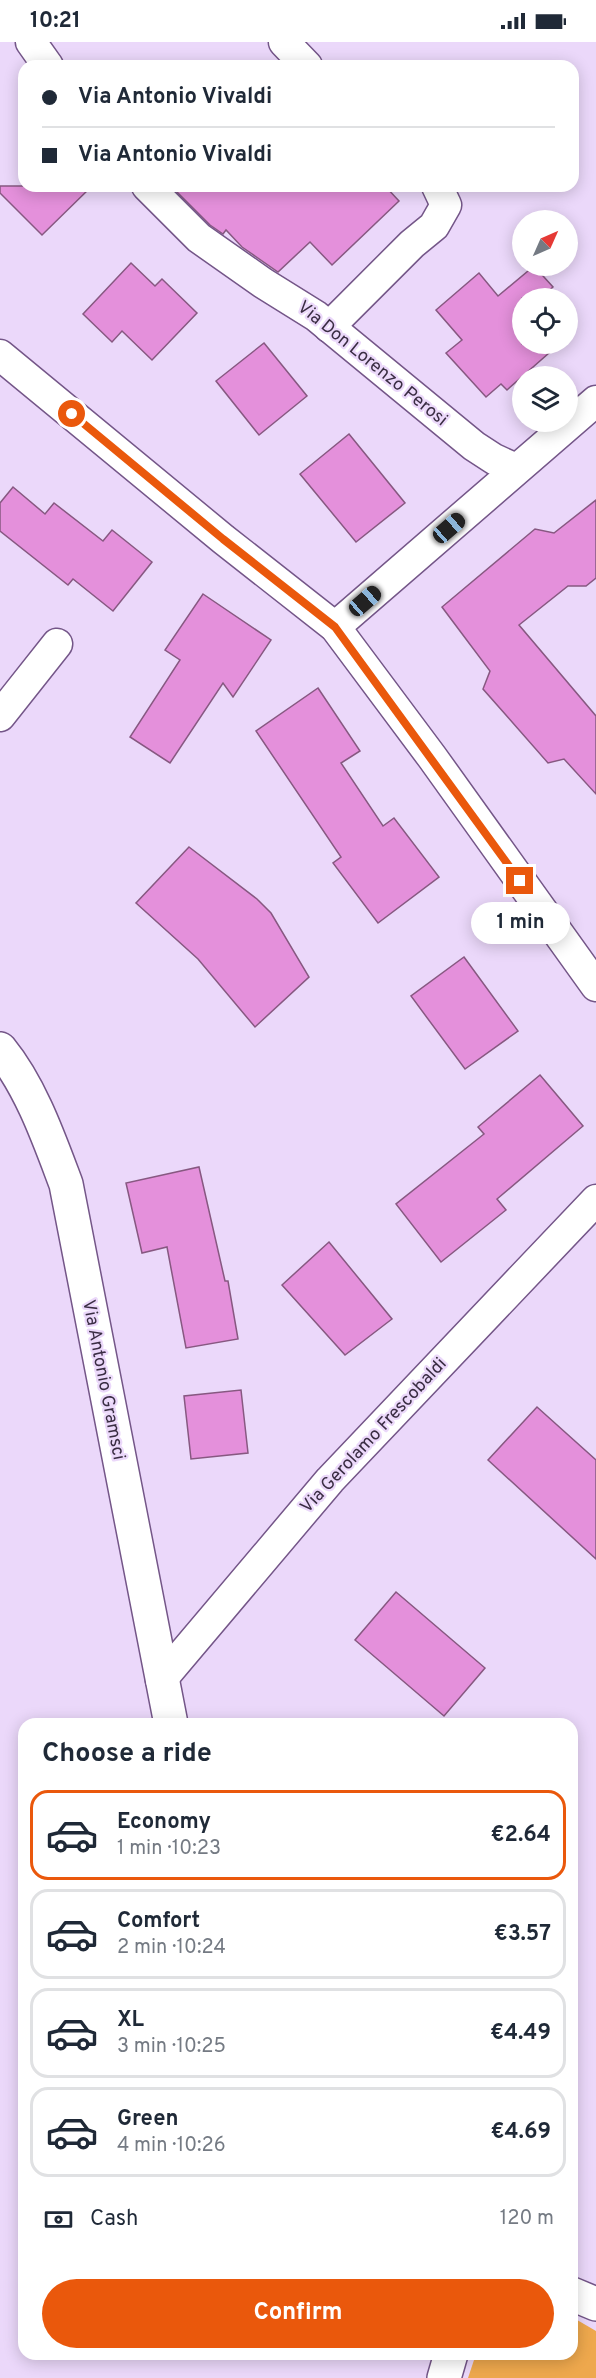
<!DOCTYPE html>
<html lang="en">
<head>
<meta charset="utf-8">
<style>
  body { margin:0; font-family:Overpass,sans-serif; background:#f2f2f3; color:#1f2937; height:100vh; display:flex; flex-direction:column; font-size:22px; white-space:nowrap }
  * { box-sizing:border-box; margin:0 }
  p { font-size:20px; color:#747a83 }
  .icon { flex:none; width:33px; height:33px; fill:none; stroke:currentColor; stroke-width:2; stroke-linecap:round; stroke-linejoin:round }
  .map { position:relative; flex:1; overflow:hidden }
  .details { position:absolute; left:18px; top:1676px; width:560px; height:642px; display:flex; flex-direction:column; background:#fff; border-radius:18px; box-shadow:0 3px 15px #0003 }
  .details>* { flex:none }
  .top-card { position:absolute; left:18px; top:18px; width:561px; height:132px; border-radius:18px; box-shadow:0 3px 15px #0003; display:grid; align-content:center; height:132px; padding:0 24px; background:#fff }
  .needle { width:39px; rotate:45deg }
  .tools { position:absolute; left:512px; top:168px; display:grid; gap:12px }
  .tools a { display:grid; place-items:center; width:66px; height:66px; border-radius:50%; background:#fff; box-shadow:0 3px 15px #0003; font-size:30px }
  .end { position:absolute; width:27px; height:27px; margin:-14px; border:8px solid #ea580c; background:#fff; box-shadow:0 0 0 3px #fff }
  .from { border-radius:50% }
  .bubble { position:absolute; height:42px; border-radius:21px; background:#fff; box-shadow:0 3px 15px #0003; font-size:20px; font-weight:700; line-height:42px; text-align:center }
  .car { position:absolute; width:18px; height:36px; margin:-18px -9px; border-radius:8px; box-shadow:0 0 4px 2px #0007; background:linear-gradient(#222 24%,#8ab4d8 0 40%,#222 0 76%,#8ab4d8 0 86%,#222 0) }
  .top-card b { display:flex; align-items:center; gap:21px; height:57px; font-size:22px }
  .top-card b+b { border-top:2px solid #e0e1e3 }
  .top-card i { width:15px; height:15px; background:#1f2937 }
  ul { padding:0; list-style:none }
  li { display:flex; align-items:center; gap:18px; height:90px; margin:0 12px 9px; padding:0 12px; border:3px solid #e0e1e3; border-radius:18px }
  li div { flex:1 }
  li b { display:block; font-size:22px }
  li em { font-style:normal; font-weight:700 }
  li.selected { border-color:#ea580c }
  li>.icon { width:54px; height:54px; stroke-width:1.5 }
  h2 { padding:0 24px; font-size:27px; line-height:72px }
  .pay { display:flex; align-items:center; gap:15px; height:66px; padding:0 24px; font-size:22px }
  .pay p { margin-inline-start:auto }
  .cta { display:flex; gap:12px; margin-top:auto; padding:12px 24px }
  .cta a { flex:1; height:69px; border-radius:36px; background:#ea580c; color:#fff; font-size:24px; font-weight:700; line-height:69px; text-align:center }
  .status { display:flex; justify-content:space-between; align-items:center; height:42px; padding:0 30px; background:#fff; direction:ltr }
  .status svg { height:16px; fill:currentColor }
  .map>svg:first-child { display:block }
  .green { fill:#eea84d }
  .building { fill:#e490db; stroke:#875881; stroke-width:1.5 }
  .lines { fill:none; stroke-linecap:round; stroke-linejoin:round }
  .street-casing { stroke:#745688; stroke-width:33 }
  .secondary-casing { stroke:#745688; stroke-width:36 }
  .street { stroke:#fff; stroke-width:30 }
  .secondary { stroke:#fff; stroke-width:33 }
  .route { stroke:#ea580c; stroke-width:8 }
  .labels { text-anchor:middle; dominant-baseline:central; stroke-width:4.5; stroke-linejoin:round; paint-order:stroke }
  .street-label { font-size:18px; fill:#3a2d43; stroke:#ebd8fa }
</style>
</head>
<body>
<div class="status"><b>10:21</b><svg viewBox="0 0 49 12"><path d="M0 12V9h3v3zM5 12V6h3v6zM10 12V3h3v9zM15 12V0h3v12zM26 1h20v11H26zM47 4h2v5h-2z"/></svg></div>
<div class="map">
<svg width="596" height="2336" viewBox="0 0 596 2336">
  <rect width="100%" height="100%" fill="#ebd8fa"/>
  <path class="green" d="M572,2275L596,2289V2336H468L476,2312H572Z"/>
  <g class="building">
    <path d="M0,144H92L42,193L0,151Z"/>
    <path d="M171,144H385L399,159L332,223L310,200L278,230L242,205L226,188L223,192L210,183Z"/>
    <path d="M131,221L155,244L162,237L197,271L152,318L122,289L112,300L83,272Z"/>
    <path d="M534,224L553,245L540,256H522V272L518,276L522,280V302H540L549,311L507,348L501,342L486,355L446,311L462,298L436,268L479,231L498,254Z"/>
    <path d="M264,301L307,354L259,393L216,339Z"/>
    <path d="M349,392L405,461L356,500L300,432Z"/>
    <path d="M13,445L45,472L54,461L103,499L112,488L152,520L113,569L73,537L68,543L0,489V461Z"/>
    <path d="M596,458V536L586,544H568L519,583L596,674V752L564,717L548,721L483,647L490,629L442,565L535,487L554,491Z"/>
    <path d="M203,552L271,598L233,655L223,641L170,721L130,695L180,618L165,608Z"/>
    <path d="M318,646L360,709L341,721L383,784L394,776L439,835L378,881L333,821L341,815L256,689Z"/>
    <path d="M189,805L257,857L271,871L309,935L255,985L198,917L136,861Z"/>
    <path d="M464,915L518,989L465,1027L411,954Z"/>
    <path d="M540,1033L583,1084L497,1157L506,1168L441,1220L396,1162L484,1092L478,1085Z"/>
    <path d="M199,1125L225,1239H228L238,1297L186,1306L167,1205L142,1211L126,1141Z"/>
    <path d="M329,1200L392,1277L345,1313L282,1243Z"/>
    <path d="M241,1348L248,1411L191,1417L184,1354Z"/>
    <path d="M537,1365L596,1418V1517L488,1418Z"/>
    <path d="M396,1550L485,1626L444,1674L355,1598Z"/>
  </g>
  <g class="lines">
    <defs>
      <g id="street">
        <path d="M31,0L48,24"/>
        <path d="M284,0L307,24"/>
        <path d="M147,144L199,196L263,241L316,274L474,404L494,417L516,427"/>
        <path d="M329,285L412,202L434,184L446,163L437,144"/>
        <path d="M0,313L223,497L335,585L432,715L596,944"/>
        <path d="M335,585L596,359"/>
        <path d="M0,674L57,602"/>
        <path d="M161,1638L330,1438L596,1158"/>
      </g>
      <g id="secondary">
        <path d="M0,1007C31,1045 49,1097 66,1142L171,1682"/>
        <path d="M572,2252L596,2262"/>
        <path d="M444,2336L451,2312"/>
      </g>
    </defs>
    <use href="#street" class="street-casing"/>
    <use href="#secondary" class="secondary-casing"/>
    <use href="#street" class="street"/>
    <use href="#secondary" class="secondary"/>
  </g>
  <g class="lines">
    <path class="route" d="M72,372L223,497L335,585L520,839"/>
  </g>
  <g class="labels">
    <g class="street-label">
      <text transform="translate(372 322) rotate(39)">Via Don Lorenzo Perosi</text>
      <text transform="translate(103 1338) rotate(79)">Via Antonio Gramsci</text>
      <text transform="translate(374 1394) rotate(-47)">Via Gerolamo Frescobaldi</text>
    </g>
  </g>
</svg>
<div class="tools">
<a><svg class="needle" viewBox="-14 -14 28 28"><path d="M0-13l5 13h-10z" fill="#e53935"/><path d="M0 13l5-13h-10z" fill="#747a83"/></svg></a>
<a><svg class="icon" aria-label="locate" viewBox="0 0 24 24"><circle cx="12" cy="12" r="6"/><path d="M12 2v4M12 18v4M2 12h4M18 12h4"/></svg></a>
<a><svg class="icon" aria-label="layers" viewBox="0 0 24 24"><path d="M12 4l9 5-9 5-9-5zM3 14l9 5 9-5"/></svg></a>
</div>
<i class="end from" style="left:72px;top:372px"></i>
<i class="end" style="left:520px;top:839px"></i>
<div class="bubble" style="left:471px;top:860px;width:99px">1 min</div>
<i class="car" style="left:449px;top:486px;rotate:49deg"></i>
<i class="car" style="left:365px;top:559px;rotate:49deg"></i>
<div class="top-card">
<b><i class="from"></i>Via Antonio Vivaldi</b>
<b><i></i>Via Antonio Vivaldi</b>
</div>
<section class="details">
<h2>Choose a ride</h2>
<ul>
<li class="selected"><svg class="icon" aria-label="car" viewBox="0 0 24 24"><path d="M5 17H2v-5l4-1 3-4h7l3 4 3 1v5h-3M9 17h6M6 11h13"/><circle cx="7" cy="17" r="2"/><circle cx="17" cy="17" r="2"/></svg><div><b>Economy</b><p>1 min · 10:23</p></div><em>€2.64</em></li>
<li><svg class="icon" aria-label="car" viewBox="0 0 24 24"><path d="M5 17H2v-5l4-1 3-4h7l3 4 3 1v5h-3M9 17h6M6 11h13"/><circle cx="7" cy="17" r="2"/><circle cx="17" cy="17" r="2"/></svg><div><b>Comfort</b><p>2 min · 10:24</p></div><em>€3.57</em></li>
<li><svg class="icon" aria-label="car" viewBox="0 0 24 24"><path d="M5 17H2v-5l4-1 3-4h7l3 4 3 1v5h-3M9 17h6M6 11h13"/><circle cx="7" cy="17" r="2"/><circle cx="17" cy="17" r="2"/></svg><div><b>XL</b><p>3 min · 10:25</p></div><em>€4.49</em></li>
<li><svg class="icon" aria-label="car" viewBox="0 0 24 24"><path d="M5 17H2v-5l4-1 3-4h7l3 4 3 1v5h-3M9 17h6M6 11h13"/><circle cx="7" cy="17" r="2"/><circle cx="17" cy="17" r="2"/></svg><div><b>Green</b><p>4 min · 10:26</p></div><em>€4.69</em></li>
</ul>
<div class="pay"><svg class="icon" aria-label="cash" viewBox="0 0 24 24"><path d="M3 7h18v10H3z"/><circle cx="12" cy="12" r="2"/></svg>Cash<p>120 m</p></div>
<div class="cta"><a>Confirm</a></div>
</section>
</div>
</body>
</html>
